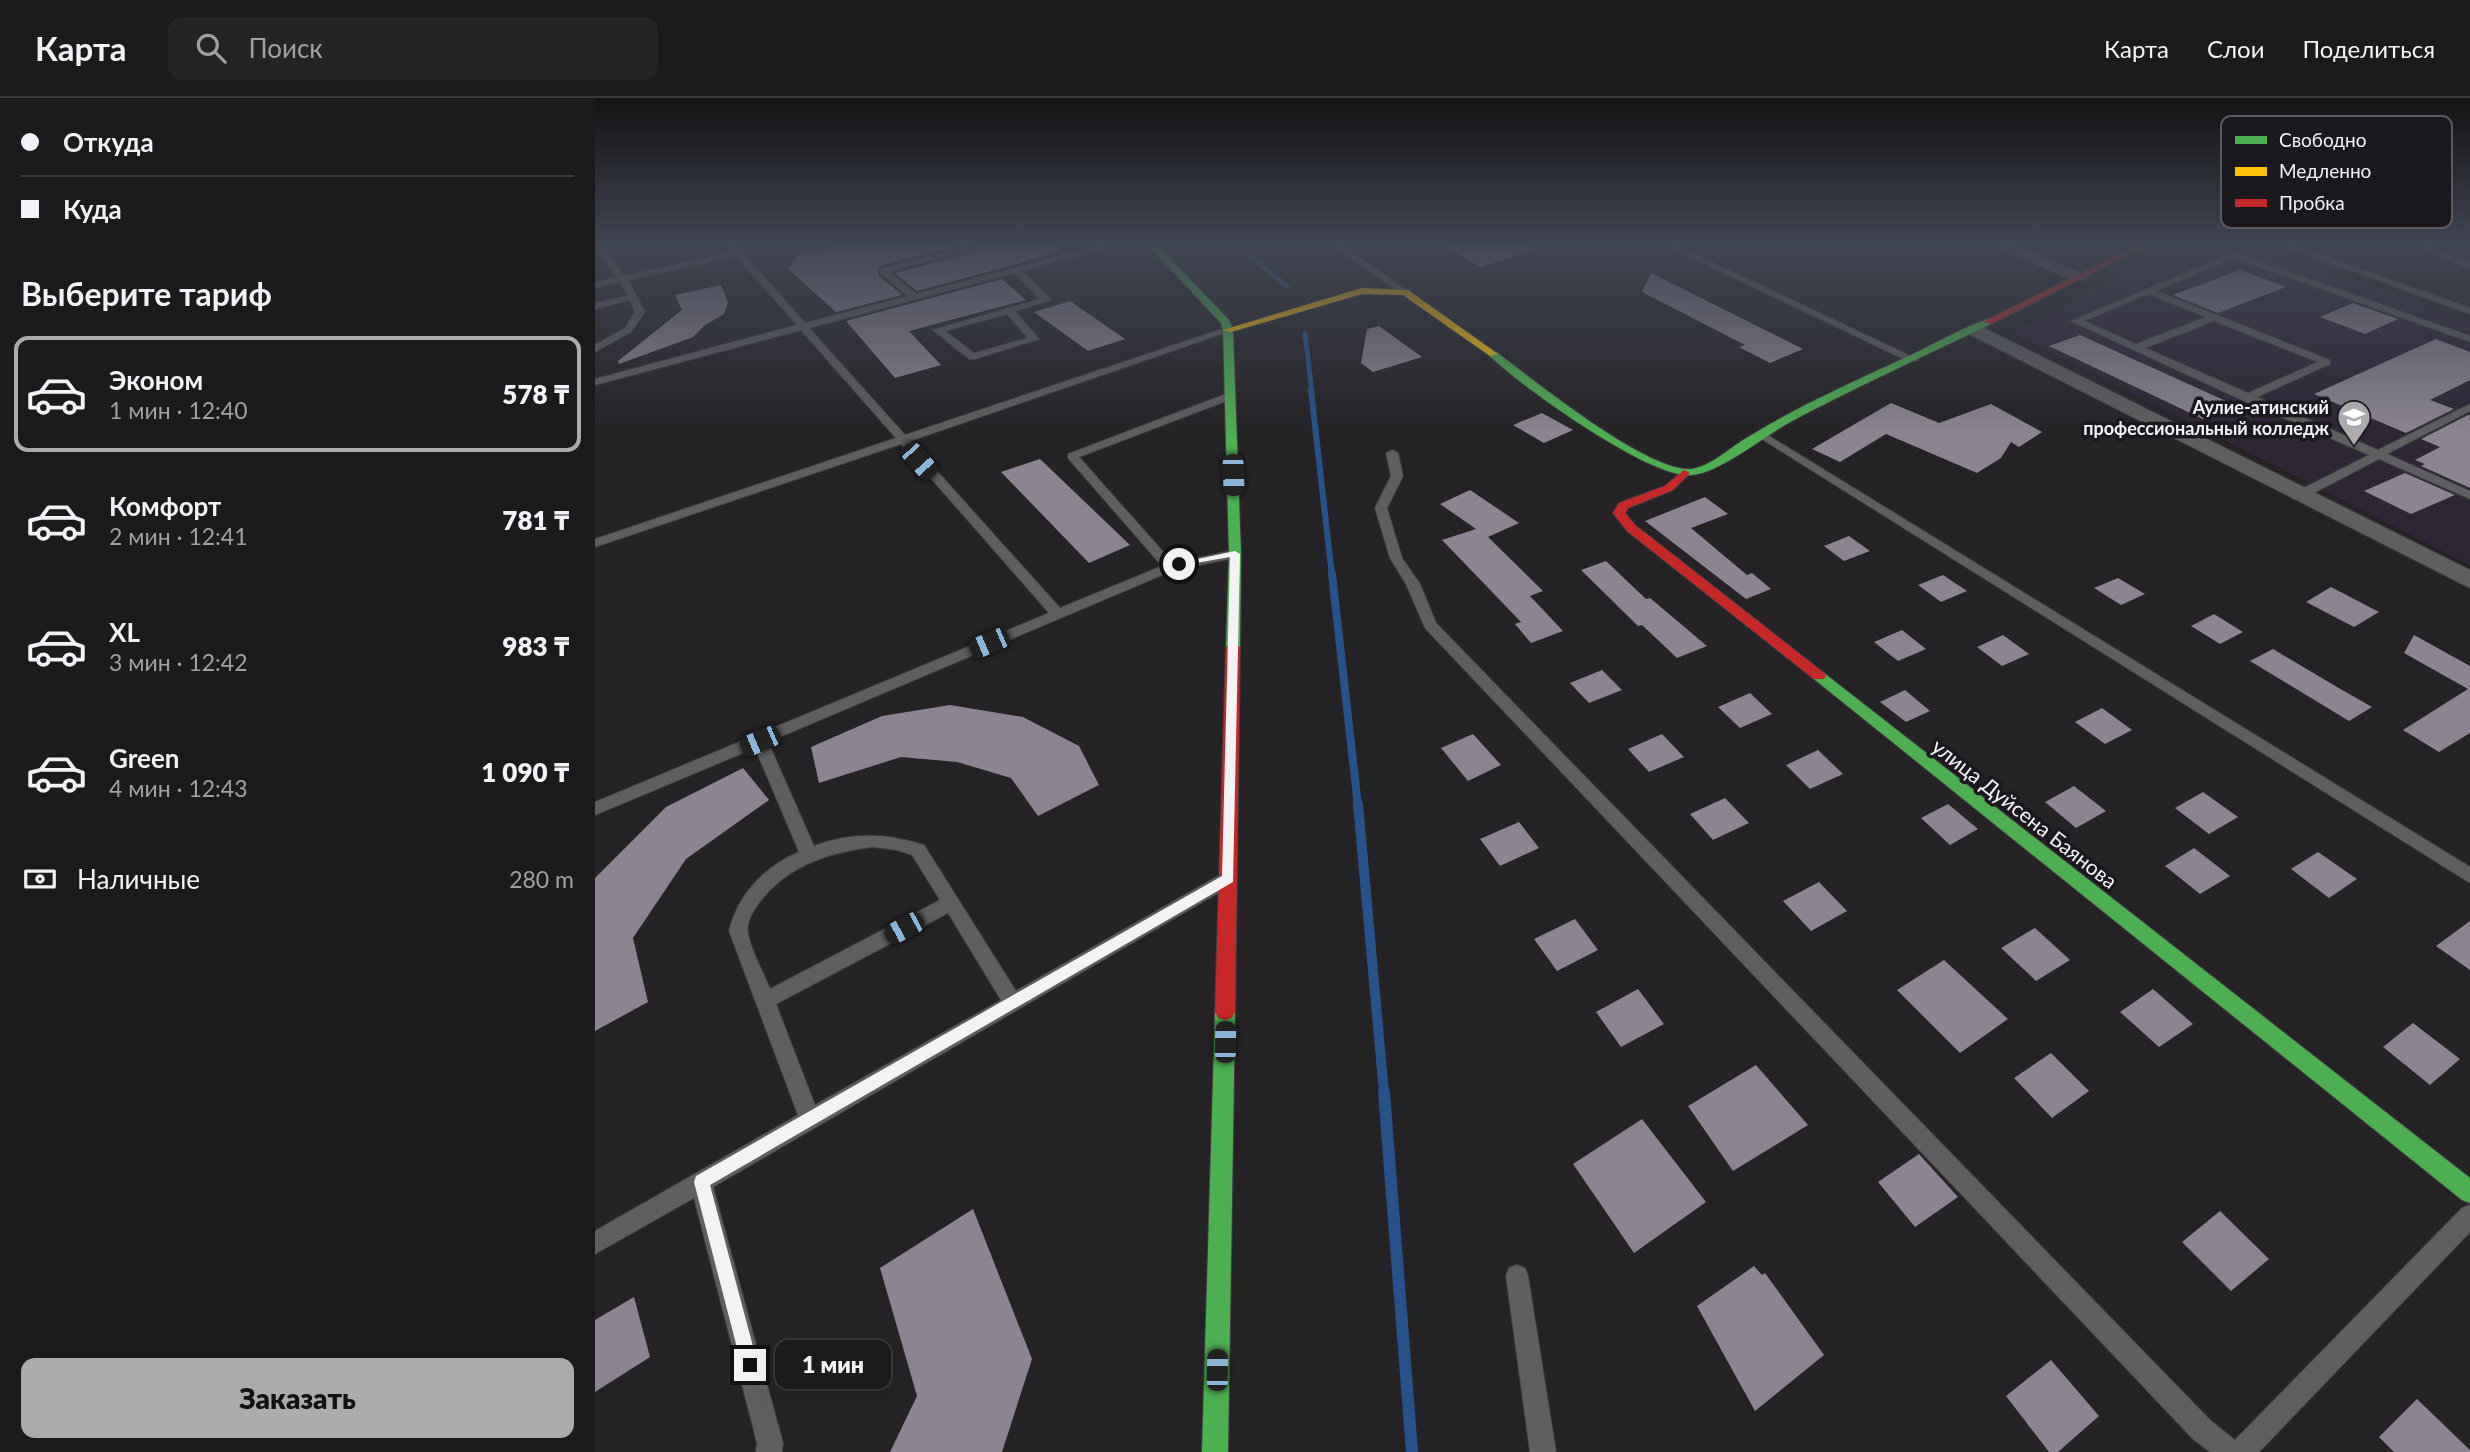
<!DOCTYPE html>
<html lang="ru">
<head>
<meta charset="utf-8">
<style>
  body { margin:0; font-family:Lato,sans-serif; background:#252325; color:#f1f3f6; height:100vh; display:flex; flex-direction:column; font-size:26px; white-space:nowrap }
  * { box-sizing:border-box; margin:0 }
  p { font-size:23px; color:#a0a1a3 }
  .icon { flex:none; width:38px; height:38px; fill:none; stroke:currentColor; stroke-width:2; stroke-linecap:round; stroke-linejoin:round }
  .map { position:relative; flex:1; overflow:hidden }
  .sheet { display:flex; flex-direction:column; background:#1c1a1c; width:595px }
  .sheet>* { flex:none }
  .top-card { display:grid; align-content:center; height:154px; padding:0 21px; background:#1c1a1c }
  .end { position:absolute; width:32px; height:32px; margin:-16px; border:9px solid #f4f2f5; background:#111; box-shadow:0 0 0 4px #111 }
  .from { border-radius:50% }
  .bubble { position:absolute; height:49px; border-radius:14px; background:#1c1a1c; box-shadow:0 7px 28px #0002,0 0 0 2px #3a383b; font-size:23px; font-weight:800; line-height:49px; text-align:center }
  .car { position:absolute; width:21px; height:42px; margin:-21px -10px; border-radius:9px; box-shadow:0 0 5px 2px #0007; background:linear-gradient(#222 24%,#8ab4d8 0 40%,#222 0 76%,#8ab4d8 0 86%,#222 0) }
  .top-card b { display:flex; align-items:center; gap:24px; height:66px; font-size:26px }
  .top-card b+b { border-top:2px solid #3a383b }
  .top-card i { width:18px; height:18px; background:#f1f3f6 }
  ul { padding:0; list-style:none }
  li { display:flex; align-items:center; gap:21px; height:116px; margin:0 14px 10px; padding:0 7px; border:4px solid transparent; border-radius:14px }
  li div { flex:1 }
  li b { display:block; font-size:26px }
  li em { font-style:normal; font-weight:800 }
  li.selected { border-color:#acaaad }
  li>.icon { width:63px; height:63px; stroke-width:1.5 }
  h2 { padding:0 21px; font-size:32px; line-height:84px }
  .pay { display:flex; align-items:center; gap:18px; height:77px; padding:0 21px; font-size:26px }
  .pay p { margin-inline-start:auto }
  .primary-button { display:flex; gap:14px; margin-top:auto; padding:14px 21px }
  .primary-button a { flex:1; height:80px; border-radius:14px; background:#acaaad; color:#111; font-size:28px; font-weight:800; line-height:80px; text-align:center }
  header { display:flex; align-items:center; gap:42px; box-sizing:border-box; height:98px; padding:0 35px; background:#1c1a1c; border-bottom:2px solid #3a383b }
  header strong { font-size:33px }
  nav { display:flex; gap:38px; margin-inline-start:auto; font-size:24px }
  .search { width:490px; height:63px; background:#252325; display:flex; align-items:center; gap:18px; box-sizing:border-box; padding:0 24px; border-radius:14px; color:#a0a1a3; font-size:26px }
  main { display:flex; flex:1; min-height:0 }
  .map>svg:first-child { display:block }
  .education { fill:#2d2635 }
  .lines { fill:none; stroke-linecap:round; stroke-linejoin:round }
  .stream-far4 { stroke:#275289; stroke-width:5 }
  .stream-far3 { stroke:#275289; stroke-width:6 }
  .stream-far2 { stroke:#275289; stroke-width:8 }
  .stream-far1 { stroke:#275289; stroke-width:10 }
  .stream { stroke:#275289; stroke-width:12 }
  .building { fill:#8b8491 }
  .lane-casing { stroke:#403e41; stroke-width:2 }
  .street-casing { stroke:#403e41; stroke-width:2 }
  .fast-casing { stroke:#403e41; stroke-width:2 }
  .slow-casing { stroke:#403e41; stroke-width:2 }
  .jam-casing { stroke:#403e41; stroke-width:2 }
  .lane { fill:#5f5e60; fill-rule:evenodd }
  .street { fill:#5f5e60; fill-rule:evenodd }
  .fast { fill:#4caf50; fill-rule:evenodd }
  .slow { fill:#ffc107; fill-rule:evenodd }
  .jam { fill:#c62828; fill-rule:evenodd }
  .route { fill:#f4f2f5 }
  .labels { text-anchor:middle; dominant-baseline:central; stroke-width:7; stroke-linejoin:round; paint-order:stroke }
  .far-poi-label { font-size:18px; font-weight:bold; fill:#f4f2f5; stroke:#1b191e; text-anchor:end }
  .street-label { font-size:21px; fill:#f4f2f5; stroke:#1b191e }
  .key { fill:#1b191e; stroke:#5c5a5e; stroke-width:2 }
  .key-label { font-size:19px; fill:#f4f2f5 }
</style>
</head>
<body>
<header>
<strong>Карта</strong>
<div class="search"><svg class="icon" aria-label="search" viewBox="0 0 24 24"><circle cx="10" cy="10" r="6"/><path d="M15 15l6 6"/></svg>Поиск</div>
<nav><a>Карта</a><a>Слои</a><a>Поделиться</a></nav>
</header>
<main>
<section class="sheet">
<div class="top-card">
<b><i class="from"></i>Откуда</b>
<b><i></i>Куда</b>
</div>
<h2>Выберите тариф</h2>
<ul>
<li class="selected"><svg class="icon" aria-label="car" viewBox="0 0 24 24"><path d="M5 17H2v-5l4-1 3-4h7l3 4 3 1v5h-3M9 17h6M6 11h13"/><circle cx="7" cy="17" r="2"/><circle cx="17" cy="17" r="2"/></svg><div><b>Эконом</b><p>1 мин · 12:40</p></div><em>578 ₸</em></li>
<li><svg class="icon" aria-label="car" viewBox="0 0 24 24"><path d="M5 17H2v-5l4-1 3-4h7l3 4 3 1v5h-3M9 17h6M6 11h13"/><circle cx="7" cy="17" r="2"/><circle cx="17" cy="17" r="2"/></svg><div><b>Комфорт</b><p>2 мин · 12:41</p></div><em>781 ₸</em></li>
<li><svg class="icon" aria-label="car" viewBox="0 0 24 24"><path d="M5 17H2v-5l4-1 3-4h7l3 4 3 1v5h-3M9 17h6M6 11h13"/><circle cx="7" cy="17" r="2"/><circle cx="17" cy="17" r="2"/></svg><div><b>XL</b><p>3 мин · 12:42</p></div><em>983 ₸</em></li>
<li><svg class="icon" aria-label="car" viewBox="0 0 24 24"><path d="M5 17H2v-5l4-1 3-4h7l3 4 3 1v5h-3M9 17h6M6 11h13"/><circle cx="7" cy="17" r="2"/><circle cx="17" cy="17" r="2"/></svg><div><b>Green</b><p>4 мин · 12:43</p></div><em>1 090 ₸</em></li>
</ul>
<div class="pay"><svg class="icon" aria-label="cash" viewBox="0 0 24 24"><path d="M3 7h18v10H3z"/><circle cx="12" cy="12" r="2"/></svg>Наличные<p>280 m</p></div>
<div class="primary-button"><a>Заказать</a></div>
</section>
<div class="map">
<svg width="1875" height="1354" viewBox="0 0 1875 1354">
  <rect width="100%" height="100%" fill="#252326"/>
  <path class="education" d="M1586,146H1656L1875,223V467L1416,234Z"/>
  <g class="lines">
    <g class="stream-far4">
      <path d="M640,146L692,188"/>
      <path d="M710,236L717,294"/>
    </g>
    <path class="stream-far3" d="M716,292L737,478"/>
    <path class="stream-far2" d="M737,476L763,708"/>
    <path class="stream-far1" d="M763,706L789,995"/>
    <path class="stream" d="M789,994L817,1354"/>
  </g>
  <g class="building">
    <path d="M241,146H358L360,149L284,168L283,177L307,197L241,214L193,171L204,156Z"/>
    <path d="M375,146H465L466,154L322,193L300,175L377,154L379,151Z"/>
    <path d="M846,146H939L940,152L885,169Z"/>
    <path d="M1645,172L1691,189L1623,215L1578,197Z"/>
    <path d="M1056,175L1208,251L1175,265L1144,249L1150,247L1047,194Z"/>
    <path d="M407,181L431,202L314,233L346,267L300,280L251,223Z"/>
    <path d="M126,187L133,205L129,216L110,227L98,239L24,266L23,263L87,212L80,197Z"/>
    <path d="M475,203L530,241L493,253L439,214Z"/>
    <path d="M1758,205L1803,221L1770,236L1725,219Z"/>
    <path d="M784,228L827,259L778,274L766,265L772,231Z"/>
    <path d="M1485,237L1642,308L1610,322L1454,248Z"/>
    <path d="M1841,241L1875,254V282L1835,302L1859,311L1811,335L1719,296Z"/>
    <path d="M1296,305L1344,325L1396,306L1447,334L1424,349L1416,344L1406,360L1382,375L1291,336L1245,364L1217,351Z"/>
    <path d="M947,315L978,332L949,345L918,327Z"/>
    <path d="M1873,317H1875V390L1826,368L1830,366L1820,362L1845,349L1826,341Z"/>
    <path d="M445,361L535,447L494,465L406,374Z"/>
    <path d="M1810,375L1860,397L1816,416L1769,393Z"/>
    <path d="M875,392L924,425L893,439L948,493L935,498L968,533L936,545L920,526L926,524L847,442L881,431L845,406Z"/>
    <path d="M1110,399L1133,416L1096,430L1152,477L1157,475L1176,491L1151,501L1050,423Z"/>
    <path d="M1254,438L1275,453L1249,463L1229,448Z"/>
    <path d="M1011,463L1051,501L1055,500L1112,548L1082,560L1047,527L1043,528L986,472Z"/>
    <path d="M1348,477L1372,493L1346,504L1323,487Z"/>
    <path d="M1523,480L1550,496L1526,507L1499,490Z"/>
    <path d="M1736,489L1784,514L1759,529L1711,504Z"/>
    <path d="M1619,516L1648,534L1625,546L1596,528Z"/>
    <path d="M1307,532L1331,551L1303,563L1279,544Z"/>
    <path d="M1408,537L1434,556L1407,568L1382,549Z"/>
    <path d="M1819,537L1875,568V635L1844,654L1808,632L1873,591L1809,555Z"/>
    <path d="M1678,551L1742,589L1777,609L1754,623L1655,563Z"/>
    <path d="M1007,572L1027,592L994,605L975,585Z"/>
    <path d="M1310,592L1335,613L1311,624L1285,604Z"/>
    <path d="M1155,595L1177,616L1145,630L1123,609Z"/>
    <path d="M355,607L428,619L484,648L504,687L443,718L416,680L362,664L306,659L224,685L216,649L287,618Z"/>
    <path d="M1507,610L1537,632L1510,646L1480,624Z"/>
    <path d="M878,636L906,667L873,683L846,650Z"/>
    <path d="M1067,636L1089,659L1054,674L1033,651Z"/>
    <path d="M1223,652L1248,676L1215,691L1191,667Z"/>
    <path d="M148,670L174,702L91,761L38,840L53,904L0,933V780L71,709Z"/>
    <path d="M1479,688L1511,713L1481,730L1450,704Z"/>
    <path d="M1608,694L1643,719L1614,736L1580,710Z"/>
    <path d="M1130,700L1154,725L1118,742L1095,716Z"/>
    <path d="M1353,706L1383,731L1355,747L1326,720Z"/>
    <path d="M924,724L944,750L905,768L885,741Z"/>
    <path d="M1599,750L1635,778L1605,796L1570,768Z"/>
    <path d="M1723,754L1762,781L1734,800L1696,771Z"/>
    <path d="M1224,784L1252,813L1216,833L1188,803Z"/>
    <path d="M980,821L1003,852L962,873L939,841Z"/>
    <path d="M1875,823V872L1841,848Z"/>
    <path d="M1440,830L1475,862L1441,883L1406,850Z"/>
    <path d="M1349,862L1413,921L1365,955L1302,892Z"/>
    <path d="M1043,891L1069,926L1026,949L1001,914Z"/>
    <path d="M1558,891L1598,926L1564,949L1525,914Z"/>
    <path d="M1818,925L1865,961L1835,987L1788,949Z"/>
    <path d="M1456,955L1494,993L1457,1020L1419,980Z"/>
    <path d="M1161,967L1213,1027L1138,1073L1093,1008Z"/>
    <path d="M1047,1021L1111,1104L1039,1155L978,1066Z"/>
    <path d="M1324,1056L1363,1099L1320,1129L1283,1084Z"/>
    <path d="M378,1111L437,1261L407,1354H295L322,1298L285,1170Z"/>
    <path d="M1625,1113L1674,1161L1636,1193L1587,1144Z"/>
    <path d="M1159,1168L1167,1177L1170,1175L1229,1257L1160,1313L1102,1208Z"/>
    <path d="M39,1199L55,1259L0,1294V1222Z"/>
    <path d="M1456,1262L1504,1318L1463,1354H1454L1411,1298Z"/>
    <path d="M1822,1301L1875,1352V1354H1799L1784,1339Z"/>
  </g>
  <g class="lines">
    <defs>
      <g id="lane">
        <path d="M0,146L9,149L29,178L137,154L131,146H140L210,225L313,198L285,175V171L365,150L361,146H371L376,151L294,174L321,196L509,146H523L427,173L456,202L420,213L444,241L380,261H374L338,232L445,201L419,175L214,230L310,337L630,230L638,232L315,343L465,510L567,468L473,360V356L631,296H639V300L484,359L578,465L640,452L644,453V459L579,472L173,644L219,748C256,734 291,735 329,747L421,893L623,778L629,776L635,778L638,783L635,788L118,1089L188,1345L187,1354H161L162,1345L99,1100L0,1156V1133L203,1017L134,833C143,796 169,769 204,754L160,650L0,717V704L454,515L306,346L0,449V441L301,340L206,232L0,287V281L202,227L141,158L33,182L50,214L36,234L0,254V247L30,230L40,214L35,202L0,211V205L33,198L25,184L0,190V184L22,179L0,151ZM412,216L433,240L379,255L350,233ZM278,749L302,752L317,757L345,802L175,891C168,873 156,853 153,835C151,825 158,812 164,805C191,768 234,754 278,749ZM353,815L406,902L220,1007L181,906Z"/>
        <path d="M735,146H745L814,194L807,196Z"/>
        <path d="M1068,146H1079L1324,262L1315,264Z"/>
        <path d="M1683,146H1696L1875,210V216Z"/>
        <path d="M1817,146H1829L1875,165V171Z"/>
        <path d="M1639,154L1875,238V244L1639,160L1561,193L1735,262V266L1662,299L1783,352L1875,306V313L1792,356L1875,393V401L1784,361L1709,400H1701V394L1774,357L1647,302L1476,223ZM1553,196L1611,219L1541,246L1489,223ZM1619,223L1723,264L1653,295L1550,250Z"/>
        <path d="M1166,333L1875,769V785L1162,338V334Z"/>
        <path d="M797,352L803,355L808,378L792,410L807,460L825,486L841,525L1616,1323L1640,1342L1867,1110L1875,1107V1134L1664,1354H1615L1598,1341L830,530L811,486L795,460L780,410L796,378L791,355Z"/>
        <path d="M922,1167L930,1170L933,1178L961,1354H935L911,1178L914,1170Z"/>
      </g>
      <g id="street">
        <path d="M1393,146H1417L1493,178L1490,182H1478Z"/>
        <path d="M1381,226L1875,472V490L1374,236L1372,232Z"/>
      </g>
      <g id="fast">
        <path d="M552,146H561L634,222L638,232L646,456L645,549L638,554L631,549L634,456L628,232L626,225Z"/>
        <path d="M1393,221L1396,222V226C1329,258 1261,289 1195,324C1168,339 1126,374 1097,377C1057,382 922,286 893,256L901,254C943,285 1041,365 1090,371C1111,373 1133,351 1150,341C1203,308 1260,283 1316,257C1341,245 1367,230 1393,221Z"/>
        <path d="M1224,573L1229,575L1875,1080V1105L1867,1102L1219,581L1217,578Z"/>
        <path d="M630,906L637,908L640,914L633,1354H607L620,914L623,908Z"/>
      </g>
      <path id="slow" d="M767,190L813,192L903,256L895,258L808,197L767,196L636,234L628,232Z"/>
      <g id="jam">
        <path d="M1544,146H1555L1396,226L1388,224Z"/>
        <path d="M1089,372L1095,375L1078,392L1033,410L1030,415L1040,427L1229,575L1231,578L1229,581H1219L1032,433L1018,415L1024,405L1070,388Z"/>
        <path d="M638,544L645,549L640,914L637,920L630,922L623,920L620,914L631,549Z"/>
      </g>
    </defs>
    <use href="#lane" class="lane-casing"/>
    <use href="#street" class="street-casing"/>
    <use href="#fast" class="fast-casing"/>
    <use href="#slow" class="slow-casing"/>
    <use href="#jam" class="jam-casing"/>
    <use href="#lane" class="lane"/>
    <use href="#street" class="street"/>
    <use href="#fast" class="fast"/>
    <use href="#slow" class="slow"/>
    <use href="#jam" class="jam"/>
  </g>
  <linearGradient id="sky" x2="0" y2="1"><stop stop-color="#141315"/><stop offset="0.43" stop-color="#404552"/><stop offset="1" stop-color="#404552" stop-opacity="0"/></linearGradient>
  <rect width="1875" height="336" fill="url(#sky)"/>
  <path class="route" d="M640,453L645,456L638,784L115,1087L163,1267L161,1273L155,1276L148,1273L99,1084L101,1078L627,778L635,459L584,468L579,466Z"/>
  <defs>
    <symbol id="university-pin" viewBox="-11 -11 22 30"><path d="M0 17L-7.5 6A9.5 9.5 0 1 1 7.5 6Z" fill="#acaaad" stroke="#1b191e"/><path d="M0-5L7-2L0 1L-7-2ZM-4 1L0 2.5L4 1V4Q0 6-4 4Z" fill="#fff"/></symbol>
  </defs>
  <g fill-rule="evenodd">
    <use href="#university-pin" x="1740" y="300" width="38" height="52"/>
  </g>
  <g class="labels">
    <g class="far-poi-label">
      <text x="1734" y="309">Аулие-атинский<tspan x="1734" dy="21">профессиональный колледж</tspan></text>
    </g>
    <g class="street-label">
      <text transform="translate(1430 715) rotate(38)">улица Дуйсена Баянова</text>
    </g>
  </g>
  <rect x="1626" y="18" width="231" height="112" rx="10" class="key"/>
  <rect x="1640" y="38" width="32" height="8" fill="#4caf50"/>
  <rect x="1640" y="69" width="32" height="9" fill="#ffc107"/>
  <rect x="1640" y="101" width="32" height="8" fill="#c62828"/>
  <g class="key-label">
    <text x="1684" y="49">Свободно</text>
    <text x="1684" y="80">Медленно</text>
    <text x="1684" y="112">Пробка</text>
  </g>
</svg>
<i class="end from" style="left:584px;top:466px"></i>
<i class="end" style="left:155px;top:1267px"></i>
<div class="bubble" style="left:180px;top:1242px;width:116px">1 мин</div>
<i class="car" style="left:324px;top:363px;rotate:138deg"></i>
<i class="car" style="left:638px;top:377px;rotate:178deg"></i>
<i class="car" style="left:394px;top:545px;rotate:247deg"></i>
<i class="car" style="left:165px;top:643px;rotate:247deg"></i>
<i class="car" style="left:309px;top:830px;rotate:242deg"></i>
<i class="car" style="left:630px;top:944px;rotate:1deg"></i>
<i class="car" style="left:622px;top:1272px;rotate:1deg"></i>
</div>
</main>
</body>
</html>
